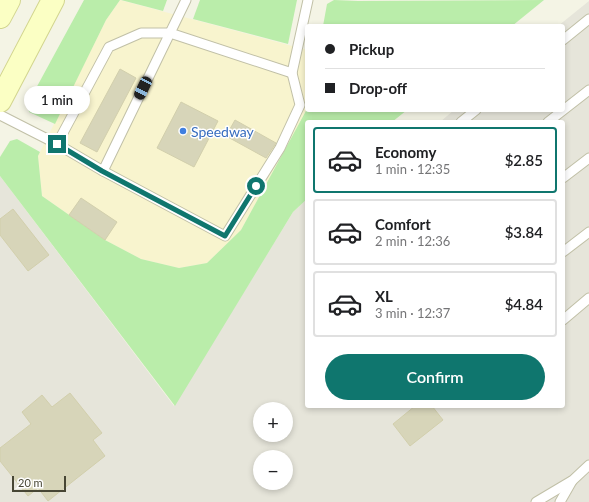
<!DOCTYPE html>
<html lang="en">
<head>
<meta charset="utf-8">
<style>
  body { margin:0; font-family:Lato,sans-serif; background:#f2f2f2; color:#202124; height:100vh; display:flex; flex-direction:column; font-size:15px; white-space:nowrap }
  * { box-sizing:border-box; margin:0 }
  p { font-size:13px; color:#757577 }
  .icon { flex:none; width:22px; height:22px; fill:none; stroke:currentColor; stroke-width:2; stroke-linecap:round; stroke-linejoin:round }
  .map { position:relative; flex:1; overflow:hidden }
  .drawer { position:absolute; left:305px; top:120px; width:260px; height:288px; display:flex; flex-direction:column; background:#fff; border-radius:4px; box-shadow:0 2px 6px #0003 }
  .drawer>* { flex:none }
  .top-card { position:absolute; left:305px; top:24px; width:260px; height:88px; border-radius:4px; box-shadow:0 2px 6px #0003; display:grid; align-content:center; height:88px; padding:0 20px; background:#fff }
  .controls { position:absolute; left:253px; top:402px; display:grid; gap:8px }
  .controls a { display:grid; place-items:center; width:40px; height:40px; border-radius:50%; background:#fff; box-shadow:0 2px 6px #0003; font-size:20px }
  .scale { position:absolute; left:12px; bottom:10px; width:54px; box-sizing:border-box; padding-left:4px; border:2px solid #474634; border-top:0; font-size:11px; line-height:14px; white-space:nowrap; color:#474634; -webkit-text-stroke:3px #fff; paint-order:stroke }
  .end { position:absolute; width:18px; height:18px; margin:-9px; border:5px solid #0f766e; background:#fff; box-shadow:0 0 0 2px #fff }
  .from { border-radius:50% }
  .bubble { position:absolute; height:28px; border-radius:14px; background:#fff; box-shadow:0 2px 6px #0003; font-size:13px; font-weight:600; line-height:28px; text-align:center }
  .car { position:absolute; width:12px; height:24px; margin:-12px -6px; border-radius:5px; box-shadow:0 0 3px 1px #0007; background:linear-gradient(#222 24%,#8ab4d8 0 40%,#222 0 76%,#8ab4d8 0 86%,#222 0) }
  .top-card b { display:flex; align-items:center; gap:14px; height:38px; font-size:15px }
  .top-card b+b { border-top:1px solid #e0e0e0 }
  .top-card i { width:10px; height:10px; background:#202124 }
  ul { padding:7px 0 0; list-style:none }
  li { display:flex; align-items:center; gap:12px; height:66px; margin:0 8px 6px; padding:0 12px; border:2px solid #e0e0e0; border-radius:4px }
  li div { flex:1 }
  li b { display:block; font-size:15px }
  li em { font-style:normal; font-weight:600 }
  li.active { border-color:#0f766e }
  li>.icon { width:36px; height:36px; stroke-width:1.5 }
  .cta { display:flex; gap:8px; margin-top:auto; padding:8px 20px }
  .cta a { flex:1; height:46px; border-radius:24px; background:#0f766e; color:#fff; font-size:16px; font-weight:600; line-height:46px; text-align:center }
  .map>svg:first-child { display:block }
  .commercial { fill:#f8f4ce }
  .industrial { fill:#e6e5da; fill-rule:evenodd }
  .green { fill:#baedaa }
  .building { fill:#d7d5b9; stroke:#d2cfac }
  .lines { fill:none; stroke-linecap:round; stroke-linejoin:round }
  .lane-casing { stroke:#c1c0a7; stroke-width:11 }
  .secondary-casing { stroke:#d2d58e; stroke-width:24 }
  .lane { stroke:#fff; stroke-width:9 }
  .secondary { stroke:#fbffc4; stroke-width:22 }
  .route { stroke:#0f766e; stroke-width:5 }
  .shop-dot { fill:#3f7fe0; stroke:#fff; stroke-width:1.5 }
  .labels { text-anchor:middle; dominant-baseline:central; stroke-width:3; stroke-linejoin:round; paint-order:stroke }
  .shop-label { font-size:14px; fill:#366cbe; stroke:#fff; text-anchor:start }
</style>
</head>
<body>
<div class="map">
<svg width="589" height="502" viewBox="0 0 589 502">
  <rect width="100%" height="100%" fill="#f4f4e5"/>
  <path class="commercial" d="M120,0L307,50V109L241,230L207,263L179,268L141,259L105,240L42,196L38,156L106,20Z"/>
  <path class="industrial" d="M589,1V502H0V176L174,406L293,212L307,199V406H563V122H440L454,110H563V26H558ZM260,409H286V435H260ZM260,457H286V483H260Z"/>
  <g class="green">
    <path d="M84,0H120L106,20L55,124L29,112L28,103Z"/>
    <path d="M121,0H167L163,11Z"/>
    <path d="M200,0H297L288,44L193,19Z"/>
    <path d="M334,0L358,1L544,0L512,26H323L327,4Z"/>
    <path d="M307,109L407,110L392,122H307V199L293,212L175,406L0,176V157L10,141L17,139L40,152L38,156L42,196L105,240L141,259L179,268L207,263L241,230Z"/>
  </g>
  <g class="building">
    <path d="M120,69L136,78L97,152L80,143Z"/>
    <path d="M181,102L218,121L194,167L157,148Z"/>
    <path d="M235,120L276,143L266,158L226,136Z"/>
    <path d="M81,198L117,222L105,240L69,215Z"/>
    <path d="M13,209L49,255L28,271L0,235V219Z"/>
    <path d="M70,393L102,433L93,440L105,456L48,501L38,488L28,496L0,461V448L31,424L22,412L42,395L52,407Z"/>
    <path d="M415,406H432L443,420L410,446L393,424Z"/>
  </g>
  <g class="lines">
    <defs>
      <g id="lane">
        <path d="M563,40L589,19"/>
        <path d="M0,115L57,144L103,171L186,0"/>
        <path d="M461,122L476,110"/>
        <path d="M548,122L589,90"/>
        <path d="M57,144L109,47L141,33H170L292,73L308,0"/>
        <path d="M103,171L225,236L280,148L300,105L292,73"/>
        <path d="M563,178L589,158"/>
        <path d="M563,252L589,232"/>
        <path d="M563,320L589,298"/>
        <path d="M536,502L573,480L589,465"/>
        <path d="M560,502L572,481"/>
      </g>
      <g id="secondary">
        <path d="M0,17L9,0"/>
        <path d="M0,101L53,0"/>
      </g>
    </defs>
    <use href="#lane" class="lane-casing"/>
    <use href="#secondary" class="secondary-casing"/>
    <use href="#lane" class="lane"/>
    <use href="#secondary" class="secondary"/>
  </g>
  <g class="lines">
    <path class="route" d="M57,144L102,171L225,236L256,186"/>
  </g>
  <circle class="shop-dot" cx="183" cy="131" r="4"/>
  <g class="labels">
    <g class="shop-label">
      <text x="191" y="131">Speedway</text>
    </g>
  </g>
</svg>
<div class="controls">
<a>+</a>
<a>−</a>
</div>
<div class="scale">20 m</div>
<i class="end from" style="left:256px;top:186px"></i>
<i class="end" style="left:57px;top:144px"></i>
<div class="bubble" style="left:24px;top:86px;width:66px">1 min</div>
<i class="car" style="left:143px;top:88px;rotate:206deg"></i>
<div class="top-card">
<b><i class="from"></i>Pickup</b>
<b><i></i>Drop-off</b>
</div>
<section class="drawer">
<ul>
<li class="active"><svg class="icon" aria-label="car" viewBox="0 0 24 24"><path d="M5 17H2v-5l4-1 3-4h7l3 4 3 1v5h-3M9 17h6M6 11h13"/><circle cx="7" cy="17" r="2"/><circle cx="17" cy="17" r="2"/></svg><div><b>Economy</b><p>1 min · 12:35</p></div><em>$2.85</em></li>
<li><svg class="icon" aria-label="car" viewBox="0 0 24 24"><path d="M5 17H2v-5l4-1 3-4h7l3 4 3 1v5h-3M9 17h6M6 11h13"/><circle cx="7" cy="17" r="2"/><circle cx="17" cy="17" r="2"/></svg><div><b>Comfort</b><p>2 min · 12:36</p></div><em>$3.84</em></li>
<li><svg class="icon" aria-label="car" viewBox="0 0 24 24"><path d="M5 17H2v-5l4-1 3-4h7l3 4 3 1v5h-3M9 17h6M6 11h13"/><circle cx="7" cy="17" r="2"/><circle cx="17" cy="17" r="2"/></svg><div><b>XL</b><p>3 min · 12:37</p></div><em>$4.84</em></li>
</ul>
<div class="cta"><a>Confirm</a></div>
</section>
</div>
</body>
</html>
